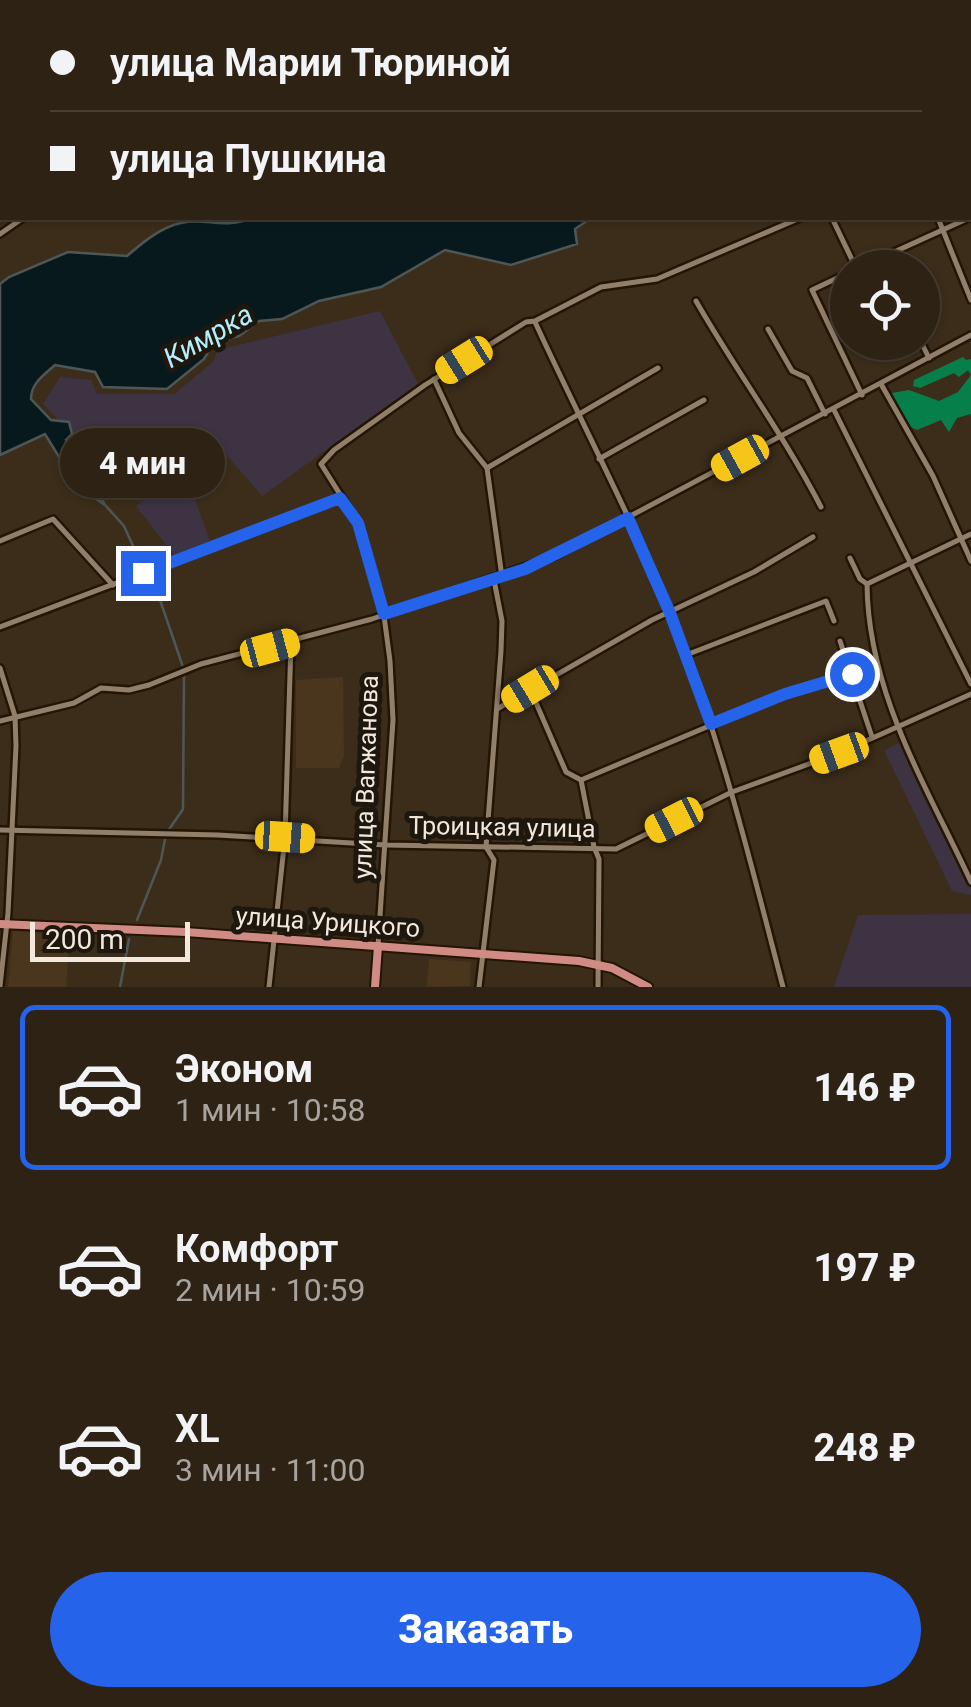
<!DOCTYPE html>
<html lang="ru">
<head>
<meta charset="utf-8">
<style>
  body { margin:0; font-family:Roboto,sans-serif; background:#392f22; color:#f1f3f6; height:100vh; display:flex; flex-direction:column; font-size:38px; white-space:nowrap }
  * { box-sizing:border-box; margin:0 }
  p { font-size:32px; color:#a7a4a0 }
  .icon { flex:none; width:55px; height:55px; fill:none; stroke:currentColor; stroke-width:2; stroke-linecap:round; stroke-linejoin:round }
  .map { position:relative; height:987px; overflow:hidden }
  .sheet { display:flex; flex-direction:column; background:#2d2214; flex:1 }
  .sheet>* { flex:none }
  .top-card { position:absolute; left:0px; top:0px; width:972px; height:220px; box-shadow:0 2px 8px #0004,0 0 0 2px #483f34; display:grid; align-content:center; height:220px; padding:0 50px; background:#2d2214 }
  .tools { position:absolute; left:830px; top:250px; display:grid; gap:20px }
  .tools a { display:grid; place-items:center; width:110px; height:110px; border-radius:50%; background:#2d2214; box-shadow:0 2px 8px #0004,0 0 0 2px #483f34; font-size:50px }
  .scale { position:absolute; left:30px; bottom:25px; width:160px; box-sizing:border-box; padding-left:10px; border:5px solid #f2e8dc; border-top:0; font-size:28px; line-height:35px; white-space:nowrap; color:#f2e8dc; -webkit-text-stroke:8px #1d170e; paint-order:stroke }
  .end { position:absolute; width:45px; height:45px; margin:-22px; border:12px solid #2563eb; background:#fff; box-shadow:0 0 0 5px #fff }
  .from { border-radius:50% }
  .bubble { position:absolute; height:70px; border-radius:35px; background:#2d2214; box-shadow:0 2px 8px #0004,0 0 0 2px #483f34; font-size:32px; font-weight:800; line-height:70px; text-align:center }
  .car { position:absolute; width:30px; height:60px; margin:-30px -15px; border-radius:12px; box-shadow:0 0 8px 2px #0007; background:linear-gradient(#f5c518 24%,#345 0 40%,#f5c518 0 76%,#345 0 86%,#f5c518 0) }
  .top-card b { display:flex; align-items:center; gap:35px; height:95px; font-size:38px }
  .top-card b+b { border-top:2px solid #483f34 }
  .top-card i { width:25px; height:25px; background:#f1f3f6 }
  ul { padding:18px 0 0; list-style:none }
  li { display:flex; align-items:center; gap:30px; height:165px; margin:0 20px 15px; padding:0 30px; border:5px solid transparent; border-radius:15px }
  li div { flex:1 }
  li b { display:block; font-size:38px }
  li em { font-style:normal; font-weight:800 }
  li.current { border-color:#2563eb }
  li>.icon { width:90px; height:90px; stroke-width:1.5 }
  .cta { display:flex; gap:20px; margin-top:auto; padding:20px 50px }
  .cta a { flex:1; height:115px; border-radius:60px; background:#2563eb; color:#fff; font-size:40px; font-weight:800; line-height:115px; text-align:center }
  .map>svg:first-child { display:block }
  .built { fill:#49361d }
  .industrial { fill:#3d3343 }
  .forest { fill:#067f4b }
  .water { fill:#08191d; stroke:#4e5756; stroke-width:2.5 }
  .lines { fill:none; stroke-linecap:round; stroke-linejoin:round }
  .stream { stroke:#4e5756; stroke-width:2.5 }
  .minor-casing { stroke:#231503; stroke-width:10 }
  .major-casing { stroke:#231503; stroke-width:12 }
  .minor { stroke:#917f6a; stroke-width:5 }
  .major { stroke:#d18b85; stroke-width:8 }
  .route { stroke:#2563eb; stroke-width:12 }
  .labels { text-anchor:middle; dominant-baseline:central; stroke-width:10; stroke-linejoin:round; paint-order:stroke }
  .street-label { font-size:25px; fill:#f2e8dc; stroke:#1d170e }
  .water-label { font-size:28px; font-style:italic; fill:#b4eefc; stroke:#1d170e }
</style>
</head>
<body>
<div class="map">
<svg width="971" height="987" viewBox="0 0 971 987">
  <rect width="100%" height="100%" fill="#3c2d1a"/>
  <g class="built">
    <path d="M343,677L344,756L339,768H296V680Z"/>
    <path d="M13,931L70,935L66,987H8Z"/>
    <path d="M429,959L471,962L470,986L427,987Z"/>
  </g>
  <g class="industrial">
    <path d="M380,311L418,384L262,496L217,444L138,502L43,404L60,377L91,380L97,394H174L214,361L217,350Z"/>
    <path d="M185,471L210,541L174,555L136,506Z"/>
    <path d="M903,741L971,890V895L952,891L884,750Z"/>
    <path d="M971,914V987H834L858,915Z"/>
  </g>
  <g class="forest">
    <path d="M963,357L966,360L971,359V375L968,370L959,377L954,373L920,388L913,386L914,380Z"/>
    <path d="M971,375V414L957,418L949,432L941,420L917,430L908,426L890,398L892,393L909,390L939,401L958,392Z"/>
  </g>
  <path class="water" d="M252,218H591L575,229L577,244L511,265L445,250L381,287L319,301L282,319L259,321L239,336L214,342L204,359L167,389L103,387L95,372L55,365C44,375 31,383 31,399L51,420L69,422L72,434L66,440L105,505L77,486L45,434L0,455V284L9,277L68,252L127,256C142,243 161,227 181,223C207,217 220,230 252,218Z"/>
  <g class="lines">
    <g class="stream">
      <path d="M106,506L124,526L143,568"/>
      <path d="M137,920L161,860L166,834L183,809L184,670L157,591L148,575"/>
      <path d="M120,987L129,939"/>
    </g>
    <defs>
      <g id="minor">
        <path d="M67,0L68,2"/>
        <path d="M248,2V0"/>
        <path d="M652,2L656,0"/>
        <path d="M0,96L2,95"/>
        <path d="M970,142L971,141"/>
        <path d="M0,172L2,171"/>
        <path d="M832,218L856,268"/>
        <path d="M938,218L971,300"/>
        <path d="M0,234L23,218"/>
        <path d="M882,255L888,268"/>
        <path d="M859,268L971,217"/>
        <path d="M848,273L812,290L862,395"/>
        <path d="M696,301C736,371 784,435 821,507"/>
        <path d="M535,322C586,433 645,542 687,656C727,764 754,876 783,987"/>
        <path d="M768,329L792,371L807,378L825,414"/>
        <path d="M921,342L929,358"/>
        <path d="M434,379L459,433L487,468L502,577"/>
        <path d="M881,384L933,476L971,561"/>
        <path d="M834,410L971,684"/>
        <path d="M599,459L704,400"/>
        <path d="M487,468L658,368"/>
        <path d="M0,541L53,519L113,585"/>
        <path d="M850,558L860,579L867,584C868,693 926,785 971,882"/>
        <path d="M867,584L971,534"/>
        <path d="M0,627L339,499"/>
        <path d="M840,641L872,737"/>
        <path d="M686,655L826,601L834,621"/>
        <path d="M0,668L15,716L16,746L8,913L0,986"/>
        <path d="M530,689L566,772L581,780"/>
        <path d="M497,709L652,620L754,572L813,537"/>
        <path d="M0,721L74,703L101,688L129,690L149,685L201,664L372,619L555,556L971,335"/>
        <path d="M581,780L785,694L852,673"/>
        <path d="M581,780L594,847L599,859L598,987"/>
        <path d="M0,830L218,835L386,845L616,849L732,792L839,753L971,694"/>
        <path d="M378,946L393,720L390,661L383,608L358,523L321,464L334,450L425,385L526,322L535,321L601,287L657,279L800,218"/>
        <path d="M269,987L285,837L291,642"/>
        <path d="M479,987L494,860L486,847L501,651L502,621L494,580"/>
      </g>
      <g id="major">
        <path d="M0,924L186,932L579,961L612,968L648,987"/>
        <path d="M375,987L378,946"/>
      </g>
    </defs>
    <use href="#minor" class="minor-casing"/>
    <use href="#major" class="major-casing"/>
    <use href="#minor" class="minor"/>
    <use href="#major" class="major"/>
  </g>
  <g class="lines">
    <path class="route" d="M143,573L340,498L358,523L384,614L525,569L628,518L670,613L711,724L785,694L852,674"/>
  </g>
  <g class="labels">
    <g class="street-label">
      <text transform="translate(366 777) rotate(-88)">улица Вагжанова</text>
      <text transform="translate(502 827) rotate(1)">Троицкая улица</text>
      <text transform="translate(328 922) rotate(4)">улица Урицкого</text>
    </g>
    <g class="water-label">
      <text transform="translate(208 336) rotate(-30)">Кимрка</text>
    </g>
  </g>
</svg>
<div class="tools">
<a><svg class="icon" aria-label="locate" viewBox="0 0 24 24"><circle cx="12" cy="12" r="6"/><path d="M12 2v4M12 18v4M2 12h4M18 12h4"/></svg></a>
</div>
<div class="scale">200 m</div>
<i class="end from" style="left:852px;top:674px"></i>
<i class="end" style="left:143px;top:573px"></i>
<div class="bubble" style="left:60px;top:428px;width:165px">4 мин</div>
<i class="car" style="left:464px;top:360px;rotate:238deg"></i>
<i class="car" style="left:740px;top:458px;rotate:241deg"></i>
<i class="car" style="left:270px;top:648px;rotate:75deg"></i>
<i class="car" style="left:530px;top:689px;rotate:239deg"></i>
<i class="car" style="left:839px;top:753px;rotate:250deg"></i>
<i class="car" style="left:674px;top:820px;rotate:243deg"></i>
<i class="car" style="left:285px;top:837px;rotate:94deg"></i>
<div class="top-card">
<b><i class="from"></i>улица Марии Тюриной</b>
<b><i></i>улица Пушкина</b>
</div>
</div>
<section class="sheet">
<ul>
<li class="current"><svg class="icon" aria-label="car" viewBox="0 0 24 24"><path d="M5 17H2v-5l4-1 3-4h7l3 4 3 1v5h-3M9 17h6M6 11h13"/><circle cx="7" cy="17" r="2"/><circle cx="17" cy="17" r="2"/></svg><div><b>Эконом</b><p>1 мин · 10:58</p></div><em>146 ₽</em></li>
<li><svg class="icon" aria-label="car" viewBox="0 0 24 24"><path d="M5 17H2v-5l4-1 3-4h7l3 4 3 1v5h-3M9 17h6M6 11h13"/><circle cx="7" cy="17" r="2"/><circle cx="17" cy="17" r="2"/></svg><div><b>Комфорт</b><p>2 мин · 10:59</p></div><em>197 ₽</em></li>
<li><svg class="icon" aria-label="car" viewBox="0 0 24 24"><path d="M5 17H2v-5l4-1 3-4h7l3 4 3 1v5h-3M9 17h6M6 11h13"/><circle cx="7" cy="17" r="2"/><circle cx="17" cy="17" r="2"/></svg><div><b>XL</b><p>3 мин · 11:00</p></div><em>248 ₽</em></li>
</ul>
<div class="cta"><a>Заказать</a></div>
</section>
</body>
</html>
